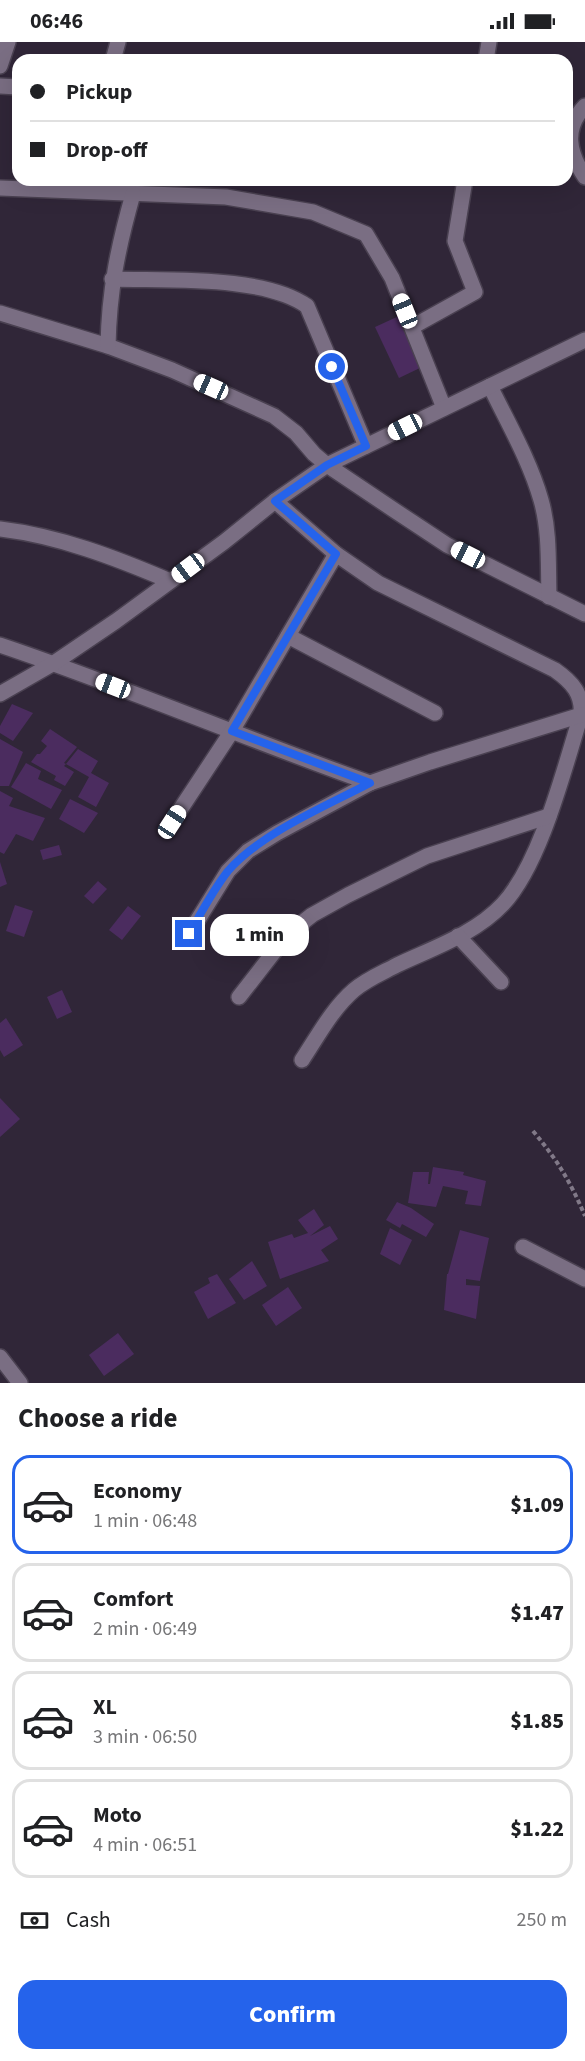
<!DOCTYPE html>
<html lang="en">
<head>
<meta charset="utf-8">
<style>
  body { margin:0; font-family:"Source Sans 3",sans-serif; background:#f2f2f2; color:#202124; height:100vh; display:flex; flex-direction:column; font-size:22px; white-space:nowrap }
  * { box-sizing:border-box; margin:0 }
  p { font-size:20px; color:#757577 }
  .icon { flex:none; width:33px; height:33px; fill:none; stroke:currentColor; stroke-width:2; stroke-linecap:round; stroke-linejoin:round }
  .map { position:relative; height:1341px; overflow:hidden }
  .sheet { display:flex; flex-direction:column; background:#fff; flex:1 }
  .sheet>* { flex:none }
  .banner { position:absolute; left:12px; top:12px; width:561px; height:132px; border-radius:18px; box-shadow:0 6px 24px #0002; display:grid; align-content:center; height:132px; padding:0 18px; background:#fff }
  .end { position:absolute; width:27px; height:27px; margin:-14px; border:8px solid #2563eb; background:#fff; box-shadow:0 0 0 3px #fff }
  .from { border-radius:50% }
  .bubble { position:absolute; height:42px; border-radius:18px; background:#fff; box-shadow:0 6px 24px #0002; font-size:20px; font-weight:800; line-height:42px; text-align:center }
  .car { position:absolute; width:18px; height:36px; margin:-18px -9px; border-radius:8px; box-shadow:0 0 4px 2px #0007; background:linear-gradient(#fff 24%,#345 0 40%,#fff 0 76%,#345 0 86%,#fff 0) }
  .banner b { display:flex; align-items:center; gap:21px; height:57px; font-size:22px }
  .banner b+b { border-top:2px solid #e0e0e0 }
  .banner i { width:15px; height:15px; background:#202124 }
  ul { padding:0; list-style:none }
  li { display:flex; align-items:center; gap:18px; height:99px; margin:0 12px 9px; padding:0 6px; border:3px solid #e0e0e0; border-radius:18px }
  li div { flex:1 }
  li b { display:block; font-size:22px }
  li em { font-style:normal; font-weight:800 }
  li.selected { border-color:#2563eb }
  li>.icon { width:54px; height:54px; stroke-width:1.5 }
  h2 { padding:0 18px; font-size:27px; line-height:72px }
  .pay { display:flex; align-items:center; gap:15px; height:66px; padding:0 18px; font-size:22px }
  .pay p { margin-inline-start:auto }
  .button { display:flex; gap:12px; margin-top:auto; padding:12px 18px }
  .button a { flex:1; height:69px; border-radius:18px; background:#2563eb; color:#fff; font-size:24px; font-weight:800; line-height:69px; text-align:center }
  .status { display:flex; justify-content:space-between; align-items:center; height:42px; padding:0 30px; background:#fff; direction:ltr }
  .status svg { height:16px; fill:currentColor }
  .map>svg:first-child { display:block }
  .building { fill:#4b2c5f }
  .lines { fill:none; stroke-linecap:round; stroke-linejoin:round }
  .minor-casing { stroke:#4a4151; stroke-width:18 }
  .path { stroke:#817988; stroke-width:4; stroke-dasharray:4.5 3; stroke-linecap:butt }
  .minor { stroke:#7a6e83; stroke-width:15 }
  .route { stroke:#2563eb; stroke-width:8 }
</style>
</head>
<body>
<div class="status"><b>06:46</b><svg viewBox="0 0 49 12"><path d="M0 12V9h3v3zM5 12V6h3v6zM10 12V3h3v9zM15 12V0h3v12zM26 1h20v11H26zM47 4h2v5h-2z"/></svg></div>
<div class="map">
<svg width="585" height="1341" viewBox="0 0 585 1341">
  <rect width="100%" height="100%" fill="#302638"/>
  <g class="building">
    <path d="M399,274L422,325L399,336L375,285Z"/>
    <path d="M12,662L33,671L13,699L0,691V684Z"/>
    <path d="M50,687L77,705L64,721L66,722L64,724L74,730L65,744L54,738L56,734L31,720L37,712H40L47,704L41,699Z"/>
    <path d="M0,697L23,710L9,744H0Z"/>
    <path d="M78,707L98,719L91,731L109,741L96,765L78,755L89,735L66,722Z"/>
    <path d="M26,721L41,729L38,737L62,748L51,767L11,745Z"/>
    <path d="M0,749L13,756L9,764L45,776L33,799L16,792L4,812L0,810Z"/>
    <path d="M70,757L98,771L84,791L59,777Z"/>
    <path d="M59,803L62,813L43,818L40,808Z"/>
    <path d="M0,820L7,842L0,845Z"/>
    <path d="M98,839L107,847L93,862L84,854Z"/>
    <path d="M15,863L33,869L24,895L6,889Z"/>
    <path d="M128,864L141,874L122,898L109,888Z"/>
    <path d="M62,948L72,970L57,977L47,955Z"/>
    <path d="M6,976L23,1003L4,1015L0,1008V981Z"/>
    <path d="M0,1056L20,1077L0,1095Z"/>
    <path d="M433,1125L464,1130L463,1133L486,1139L481,1164L465,1162L468,1149L443,1144L436,1165L408,1161L413,1130H429L428,1142H430Z"/>
    <path d="M397,1160L411,1166L434,1182L426,1195L402,1182L400,1186L386,1178Z"/>
    <path d="M314,1167L324,1183L310,1194L330,1184L338,1197L321,1208L329,1219L280,1237L268,1200L292,1192L294,1196L308,1191L298,1178Z"/>
    <path d="M390,1186L412,1198L400,1223L380,1212Z"/>
    <path d="M460,1188L489,1196L480,1239L466,1237V1243L480,1244L476,1277L444,1268L447,1232H448Z"/>
    <path d="M252,1219L267,1244L244,1258L229,1237Z"/>
    <path d="M217,1232L236,1261L208,1277L194,1250L210,1241L208,1236Z"/>
    <path d="M288,1245L302,1266L276,1284L262,1263Z"/>
    <path d="M118,1291L134,1312L104,1334L89,1313Z"/>
  </g>
  <g class="lines">
    <defs>
      <g id="minor">
        <path d="M113,18L118,0"/>
        <path d="M486,18L489,0"/>
        <path d="M0,24L8,0"/>
        <path d="M0,44L18,45"/>
        <path d="M585,64C563,87 569,111 585,135"/>
        <path d="M0,146L226,155L313,170L366,192L392,236L444,366"/>
        <path d="M112,237C167,239 263,233 307,264L366,404"/>
        <path d="M0,271L108,304L172,328L274,374L296,391L314,412L327,423L394,468L447,503L585,572"/>
        <path d="M412,285L475,250L455,199L465,138"/>
        <path d="M108,304C109,249 118,205 133,152"/>
        <path d="M490,344C508,381 530,419 541,458C550,489 548,523 549,555"/>
        <path d="M275,459L336,512L378,541L555,628C572,640 583,652 581,673C564,727 541,821 503,862C475,892 433,906 397,923C382,931 367,937 354,948C332,967 318,994 302,1018"/>
        <path d="M0,487C59,494 116,516 170,539"/>
        <path d="M288,594L435,671"/>
        <path d="M0,603C125,645 246,697 370,741"/>
        <path d="M0,652L54,621L116,579L224,500L275,459L327,423L585,298"/>
        <path d="M172,780L232,689L336,512"/>
        <path d="M189,892L228,829L248,809L277,791L370,741L430,720L581,673"/>
        <path d="M458,894L501,940"/>
        <path d="M239,955L288,892L312,873L348,853L427,814L549,774"/>
        <path d="M523,1205L585,1237"/>
        <path d="M0,1315L20,1341"/>
      </g>
    </defs>
    <use href="#minor" class="minor-casing"/>
    <path class="path" d="M533,1089C558,1119 570,1139 585,1174"/>
    <use href="#minor" class="minor"/>
  </g>
  <g class="lines">
    <path class="route" d="M189,892C201,871 213,848 228,829C261,791 326,764 370,741L232,689L336,512L275,459L327,423L366,404L332,325"/>
  </g>
</svg>
<i class="end from" style="left:332px;top:325px"></i>
<i class="end" style="left:189px;top:892px"></i>
<div class="bubble" style="left:210px;top:872px;width:99px">1 min</div>
<i class="car" style="left:405px;top:269px;rotate:338deg"></i>
<i class="car" style="left:211px;top:345px;rotate:294deg"></i>
<i class="car" style="left:405px;top:385px;rotate:244deg"></i>
<i class="car" style="left:468px;top:513px;rotate:297deg"></i>
<i class="car" style="left:188px;top:526px;rotate:233deg"></i>
<i class="car" style="left:113px;top:644px;rotate:291deg"></i>
<i class="car" style="left:172px;top:780px;rotate:33deg"></i>
<div class="banner">
<b><i class="from"></i>Pickup</b>
<b><i></i>Drop-off</b>
</div>
</div>
<section class="sheet">
<h2>Choose a ride</h2>
<ul>
<li class="selected"><svg class="icon" aria-label="car" viewBox="0 0 24 24"><path d="M5 17H2v-5l4-1 3-4h7l3 4 3 1v5h-3M9 17h6M6 11h13"/><circle cx="7" cy="17" r="2"/><circle cx="17" cy="17" r="2"/></svg><div><b>Economy</b><p>1 min · 06:48</p></div><em>$1.09</em></li>
<li><svg class="icon" aria-label="car" viewBox="0 0 24 24"><path d="M5 17H2v-5l4-1 3-4h7l3 4 3 1v5h-3M9 17h6M6 11h13"/><circle cx="7" cy="17" r="2"/><circle cx="17" cy="17" r="2"/></svg><div><b>Comfort</b><p>2 min · 06:49</p></div><em>$1.47</em></li>
<li><svg class="icon" aria-label="car" viewBox="0 0 24 24"><path d="M5 17H2v-5l4-1 3-4h7l3 4 3 1v5h-3M9 17h6M6 11h13"/><circle cx="7" cy="17" r="2"/><circle cx="17" cy="17" r="2"/></svg><div><b>XL</b><p>3 min · 06:50</p></div><em>$1.85</em></li>
<li><svg class="icon" aria-label="car" viewBox="0 0 24 24"><path d="M5 17H2v-5l4-1 3-4h7l3 4 3 1v5h-3M9 17h6M6 11h13"/><circle cx="7" cy="17" r="2"/><circle cx="17" cy="17" r="2"/></svg><div><b>Moto</b><p>4 min · 06:51</p></div><em>$1.22</em></li>
</ul>
<div class="pay"><svg class="icon" aria-label="cash" viewBox="0 0 24 24"><path d="M3 7h18v10H3z"/><circle cx="12" cy="12" r="2"/></svg>Cash<p>250 m</p></div>
<div class="button"><a>Confirm</a></div>
</section>
</body>
</html>
